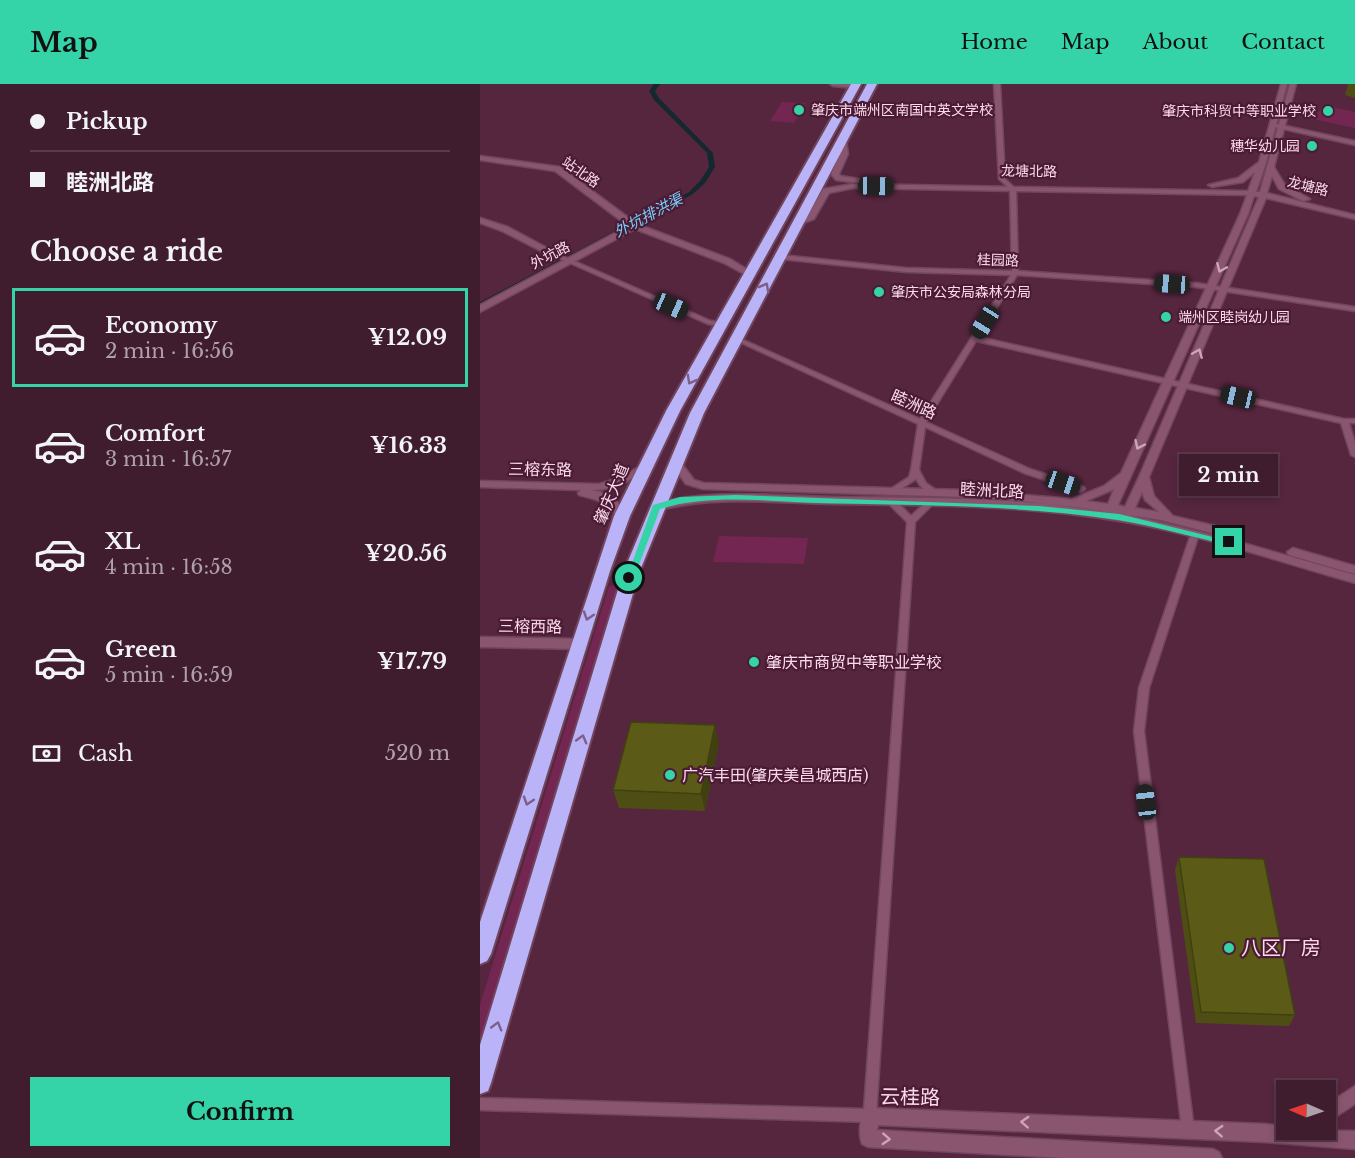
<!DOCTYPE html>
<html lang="en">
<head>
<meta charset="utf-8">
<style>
  body { margin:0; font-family:"Libre Baskerville","Noto Sans SC",serif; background:#4b293b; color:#f1f3f6; height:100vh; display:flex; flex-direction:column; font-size:22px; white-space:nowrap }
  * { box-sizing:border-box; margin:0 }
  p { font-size:20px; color:#aea1aa }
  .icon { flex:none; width:33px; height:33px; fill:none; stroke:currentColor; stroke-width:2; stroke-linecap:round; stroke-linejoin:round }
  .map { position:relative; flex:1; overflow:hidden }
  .sheet { display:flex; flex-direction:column; background:#401c2f; width:480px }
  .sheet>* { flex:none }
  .guide { display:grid; align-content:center; height:132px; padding:0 30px; background:#401c2f }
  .needle { width:39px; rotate:272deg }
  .tools { position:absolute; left:796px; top:996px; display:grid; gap:12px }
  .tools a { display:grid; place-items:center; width:60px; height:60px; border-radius:0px; background:#401c2f; box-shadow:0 3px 9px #0003,0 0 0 2px #593a4b; font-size:30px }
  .end { position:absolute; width:27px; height:27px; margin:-14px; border:8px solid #34d4a8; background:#111; box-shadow:0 0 0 3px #111 }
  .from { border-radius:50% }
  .bubble { position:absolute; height:42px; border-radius:0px; background:#401c2f; box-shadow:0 3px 9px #0003,0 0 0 2px #593a4b; font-size:20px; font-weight:800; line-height:42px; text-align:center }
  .car { position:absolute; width:18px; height:36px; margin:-18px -9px; border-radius:8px; box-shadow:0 0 4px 2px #0007; background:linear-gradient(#222 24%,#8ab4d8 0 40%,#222 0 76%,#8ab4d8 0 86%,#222 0) }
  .guide b { display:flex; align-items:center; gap:21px; height:57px; font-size:22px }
  .guide b+b { border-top:2px solid #593a4b }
  .guide i { width:15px; height:15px; background:#f1f3f6 }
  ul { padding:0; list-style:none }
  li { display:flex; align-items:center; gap:18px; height:99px; margin:0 12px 9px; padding:0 18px; border:3px solid transparent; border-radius:0px }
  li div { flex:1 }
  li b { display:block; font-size:22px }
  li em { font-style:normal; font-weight:800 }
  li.current { border-color:#34d4a8 }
  li>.icon { width:54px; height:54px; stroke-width:1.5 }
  h2 { padding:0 30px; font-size:27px; line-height:72px }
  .pay { display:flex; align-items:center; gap:15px; height:66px; padding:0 30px; font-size:22px }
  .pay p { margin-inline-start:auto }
  .primary-button { display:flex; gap:12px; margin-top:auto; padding:12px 30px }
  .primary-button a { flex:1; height:69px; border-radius:0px; background:#34d4a8; color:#111; font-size:24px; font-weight:800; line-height:69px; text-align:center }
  header { display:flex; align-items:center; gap:36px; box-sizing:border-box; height:84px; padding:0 30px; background:#34d4a8; color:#111 }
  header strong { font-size:28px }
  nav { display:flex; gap:33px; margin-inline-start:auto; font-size:21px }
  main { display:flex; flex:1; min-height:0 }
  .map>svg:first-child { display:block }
  .green { fill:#732651 }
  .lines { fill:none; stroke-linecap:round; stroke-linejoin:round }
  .canal { fill:#152830; fill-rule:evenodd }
  .street-casing { stroke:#70455d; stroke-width:3 }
  .secondary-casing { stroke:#70455d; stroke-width:3 }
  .highway-casing { stroke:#70455d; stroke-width:4 }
  .street { fill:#8a556f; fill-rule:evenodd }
  .secondary { fill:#8a556f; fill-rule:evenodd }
  .highway { fill:#bab3f7; fill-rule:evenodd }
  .wall { fill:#4e4e14 }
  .shaded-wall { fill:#404010 }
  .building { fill:#5b5b17; stroke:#404010; stroke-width:1.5 }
  .oneway { stroke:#cea5b8 }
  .oneway2 { stroke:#7d5f8c }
  .route { fill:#34d4a8 }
  .poi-dot { fill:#34d4a8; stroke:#4b1b35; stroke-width:2 }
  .labels { text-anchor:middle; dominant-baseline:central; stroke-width:4.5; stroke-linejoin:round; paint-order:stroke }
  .far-poi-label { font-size:14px; fill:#fbdbe9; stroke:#4b1b35; text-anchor:start }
  .far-street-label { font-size:14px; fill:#fbdbe9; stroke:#4b1b35 }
  .far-water-label { font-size:15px; font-style:italic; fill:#76d2fc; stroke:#4b1b35 }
  .street-label { font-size:16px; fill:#fbdbe9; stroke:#4b1b35 }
  .poi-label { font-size:16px; fill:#fbdbe9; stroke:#4b1b35; text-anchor:start }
  .near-poi-label { font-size:20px; fill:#fbdbe9; stroke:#4b1b35; text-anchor:start }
  .near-street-label { font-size:20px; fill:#fbdbe9; stroke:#4b1b35 }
</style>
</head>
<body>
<header>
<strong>Map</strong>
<nav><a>Home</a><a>Map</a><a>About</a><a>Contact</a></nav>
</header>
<main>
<section class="sheet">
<div class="guide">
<b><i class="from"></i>Pickup</b>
<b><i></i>睦洲北路</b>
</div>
<h2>Choose a ride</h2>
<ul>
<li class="current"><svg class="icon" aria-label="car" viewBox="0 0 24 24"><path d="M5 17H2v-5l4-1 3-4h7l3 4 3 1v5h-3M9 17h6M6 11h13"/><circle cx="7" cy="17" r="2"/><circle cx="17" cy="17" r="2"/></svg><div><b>Economy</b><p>2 min · 16:56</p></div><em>¥12.09</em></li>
<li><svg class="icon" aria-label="car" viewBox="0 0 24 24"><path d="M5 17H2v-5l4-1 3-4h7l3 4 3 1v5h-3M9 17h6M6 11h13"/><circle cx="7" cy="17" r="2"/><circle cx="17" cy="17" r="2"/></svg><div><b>Comfort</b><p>3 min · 16:57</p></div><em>¥16.33</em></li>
<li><svg class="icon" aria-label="car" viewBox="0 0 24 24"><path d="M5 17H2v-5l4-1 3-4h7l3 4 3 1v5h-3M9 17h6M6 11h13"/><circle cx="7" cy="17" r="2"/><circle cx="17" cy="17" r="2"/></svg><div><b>XL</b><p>4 min · 16:58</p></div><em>¥20.56</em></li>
<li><svg class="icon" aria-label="car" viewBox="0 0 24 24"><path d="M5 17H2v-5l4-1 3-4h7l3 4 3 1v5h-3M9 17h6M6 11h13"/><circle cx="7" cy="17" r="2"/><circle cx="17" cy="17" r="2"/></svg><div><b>Green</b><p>5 min · 16:59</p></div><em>¥17.79</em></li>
</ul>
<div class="pay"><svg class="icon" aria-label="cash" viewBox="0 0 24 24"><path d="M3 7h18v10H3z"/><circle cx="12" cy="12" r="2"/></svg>Cash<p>520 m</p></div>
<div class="primary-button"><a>Confirm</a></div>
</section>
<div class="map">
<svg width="875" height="1074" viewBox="0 0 875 1074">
  <rect width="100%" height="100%" fill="#56263f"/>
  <g class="green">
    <path d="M302,18L326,19L314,39L290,37Z"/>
    <path d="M844,21L875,28V44L833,35Z"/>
    <path d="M239,452L328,454L324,480L233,478Z"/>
    <path d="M129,502H142L0,977V921Z"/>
  </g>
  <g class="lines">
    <path class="canal" d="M174,0H180L175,7L179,14L233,69L235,83L225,99L213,110L0,223V218L209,108L220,97L229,83L227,69L174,16L169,7Z"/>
    <defs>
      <g id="street">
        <path d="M350,0H370L378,2L375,4L353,2Z"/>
        <path d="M514,0H520L525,95L536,105L538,187L716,199L875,223V227L716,203L537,191L499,253L864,335H875V339H869L875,359V373L871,371L861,339L496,257L446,338L550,385L604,403L605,405L601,408L544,389L445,343L439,386L446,399L460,409L459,411C449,412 440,403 436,395L412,411L408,408L409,406L429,393L431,386L438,340L255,256V254H259L440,335L531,191L426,188L301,175L298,173L301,171L426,184L532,187L530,105L519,95Z"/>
        <path d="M792,39L875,57V61L790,42V40Z"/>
        <path d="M74,170H78L231,237L242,238L245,240L242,242L228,240L74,172Z"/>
        <path d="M412,415L415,416L431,432L447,417L450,416L454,419L435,438L396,1032L394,1036L390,1038L0,1026V1014L384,1025L427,438L409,420L408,418Z"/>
        <path d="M715,447L719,450L669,604L664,647L714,1046L713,1051L708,1052L703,1051L702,1046L654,647L659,604L711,450Z"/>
      </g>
      <g id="secondary">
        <path d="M801,0H807L786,79L776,108H780L810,0H816L794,83L805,101L830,115L823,117L799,105L792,92L787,109L875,131V135L786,114L669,393L674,412L693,432L748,445L750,448L748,451L744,452L681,436L649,431L749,455L875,491V499C791,475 707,446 620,434C531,421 441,421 352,420C293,419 234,411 176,427L172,426L171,423L172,420C232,404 292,412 353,413C445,414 539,413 630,428L551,418L486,413L223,405L206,400L190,378L191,376H199L214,396L224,399L486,406L592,415L624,402L641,389L760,130L767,111L373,104L349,109L334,135L320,140L316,138L328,131L343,105L373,100L768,107L775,88L763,98L732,103L728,101L758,94L779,78ZM774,112L779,113L778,115L659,393L645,423L638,421L768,130ZM634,405L628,420L606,417L632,406ZM662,408L665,416L679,428L655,424Z"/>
        <path d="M359,54L366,56L368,70L359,90L361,92L379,95V99L356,96L351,90L360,70Z"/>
        <path d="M0,72L80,83L157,140L250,175L273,189L266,191L244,179L155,145L0,228V221L148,142L75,87L0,76Z"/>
        <path d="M0,134L28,143L80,171L73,173L22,147L0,139Z"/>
        <path d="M165,379L170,382L169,384C152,396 133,407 111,406C129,409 139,416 147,432L142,436L138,435C128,417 118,416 99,411L98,409L101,406L0,403V397L119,400L142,393Z"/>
        <path d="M813,464L875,482V490L809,471L807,468Z"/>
        <path d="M0,553L99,555L103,557L105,560L103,563L99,565L0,563Z"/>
        <path d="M875,1002V1020L846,1039V1021Z"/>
        <path d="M390,1024L785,1040L807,1042V1046L875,1047V1065L785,1058L398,1041L397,1046L733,1065L739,1068L742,1074H584L388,1063L382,1060C378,1050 380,1036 384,1026Z"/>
      </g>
      <g id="highway">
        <path d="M371,0H381L200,327L150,432L130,487L11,870L7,877L0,880V838L134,432L186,327Z"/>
        <path d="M387,0H397L224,329L159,489L11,999L8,1007L0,1010V961L143,489L210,329Z"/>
      </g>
    </defs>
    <use href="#street" class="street-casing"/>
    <use href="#secondary" class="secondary-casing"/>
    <use href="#highway" class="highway-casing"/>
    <use href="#street" class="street"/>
    <use href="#secondary" class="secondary"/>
    <use href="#highway" class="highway"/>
  </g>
  <g class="wall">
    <path d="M868,0H875V14L865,11Z"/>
    <path d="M239,659L225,727L139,724L133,706Z"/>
    <path d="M699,773L815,931L809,942L716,939L695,786Z"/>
  </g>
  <path class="shaded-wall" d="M235,641L239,659L225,727L221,710Z"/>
  <g class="building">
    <path d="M151,638L235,641L221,710L133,706Z"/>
    <path d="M699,773L784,775L815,931L721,928Z"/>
  </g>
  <defs><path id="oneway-chevron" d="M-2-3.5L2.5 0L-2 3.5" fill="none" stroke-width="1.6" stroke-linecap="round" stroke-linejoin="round" transform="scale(1.5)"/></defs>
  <g class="oneway">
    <use href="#oneway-chevron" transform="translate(741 184) rotate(113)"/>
    <use href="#oneway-chevron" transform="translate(718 269) rotate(-67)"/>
    <use href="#oneway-chevron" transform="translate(659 361) rotate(115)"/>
    <use href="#oneway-chevron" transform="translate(545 1038) rotate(-177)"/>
    <use href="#oneway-chevron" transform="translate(739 1047) rotate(-177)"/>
    <use href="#oneway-chevron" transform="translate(406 1055) rotate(3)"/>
  </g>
  <g class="oneway2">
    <use href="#oneway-chevron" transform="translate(285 203) rotate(-62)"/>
    <use href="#oneway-chevron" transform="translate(211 296) rotate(119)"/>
    <use href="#oneway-chevron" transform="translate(108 532) rotate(108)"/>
    <use href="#oneway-chevron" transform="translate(102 655) rotate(-74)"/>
    <use href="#oneway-chevron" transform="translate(48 717) rotate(108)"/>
    <use href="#oneway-chevron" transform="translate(17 942) rotate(-74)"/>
  </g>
  <path class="route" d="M256,411L559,422L639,430L753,458L749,461C712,453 675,442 638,436C539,421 437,421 338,419C286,417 229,410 180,425L154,494L146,496L173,421L200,413Z"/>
  <g class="poi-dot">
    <circle cx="319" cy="26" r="6"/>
    <circle cx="848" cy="27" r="6"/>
    <circle cx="832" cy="62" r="6"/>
    <circle cx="399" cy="208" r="6"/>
    <circle cx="686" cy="233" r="6"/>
    <circle cx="274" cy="578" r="6"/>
    <circle cx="190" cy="691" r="6"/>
    <circle cx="749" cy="864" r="6"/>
  </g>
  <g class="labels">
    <g class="far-poi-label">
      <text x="331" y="26">肇庆市端州区南国中英文学校</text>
      <text x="836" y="27" text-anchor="end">肇庆市科贸中等职业学校</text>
      <text x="820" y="62" text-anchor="end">穗华幼儿园</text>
      <text x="411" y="208">肇庆市公安局森林分局</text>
      <text x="698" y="233">端州区睦岗幼儿园</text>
    </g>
    <g class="far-street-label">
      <text transform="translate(549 87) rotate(1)">龙塘北路</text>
      <text transform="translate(101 88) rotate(35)">站北路</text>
      <text transform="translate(828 102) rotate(14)">龙塘路</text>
      <text transform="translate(70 171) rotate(-28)">外坑路</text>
      <text transform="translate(518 176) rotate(2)">桂园路</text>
    </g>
    <g class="far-water-label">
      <text transform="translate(168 131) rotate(-28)">外坑排洪渠</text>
    </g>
    <g class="street-label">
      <text transform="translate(434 320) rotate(24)">睦洲路</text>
      <text transform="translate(60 385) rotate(1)">三榕东路</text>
      <text transform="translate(512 406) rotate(3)">睦洲北路</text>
      <text transform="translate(131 410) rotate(-67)">肇庆大道</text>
      <text transform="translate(50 542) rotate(1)">三榕西路</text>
    </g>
    <g class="poi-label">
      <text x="286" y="578">肇庆市商贸中等职业学校</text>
      <text x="202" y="691">广汽丰田(肇庆美昌城西店)</text>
    </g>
    <g class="near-poi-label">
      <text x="761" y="864">八区厂房</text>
    </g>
    <g class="near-street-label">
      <text transform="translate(430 1013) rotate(1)">云桂路</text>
    </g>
  </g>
</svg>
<div class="tools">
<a><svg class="needle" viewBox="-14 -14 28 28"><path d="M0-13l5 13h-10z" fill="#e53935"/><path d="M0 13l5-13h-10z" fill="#aea1aa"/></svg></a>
</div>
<i class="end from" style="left:149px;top:494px"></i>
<i class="end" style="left:749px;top:458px"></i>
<div class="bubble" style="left:699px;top:370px;width:99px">2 min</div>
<i class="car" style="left:396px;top:102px;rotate:91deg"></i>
<i class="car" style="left:692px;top:200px;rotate:274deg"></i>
<i class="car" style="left:191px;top:222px;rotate:114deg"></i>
<i class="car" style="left:505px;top:238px;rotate:212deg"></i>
<i class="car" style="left:758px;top:313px;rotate:283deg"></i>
<i class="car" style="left:583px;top:399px;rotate:109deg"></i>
<i class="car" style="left:666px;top:718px;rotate:353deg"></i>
</div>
</main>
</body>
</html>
